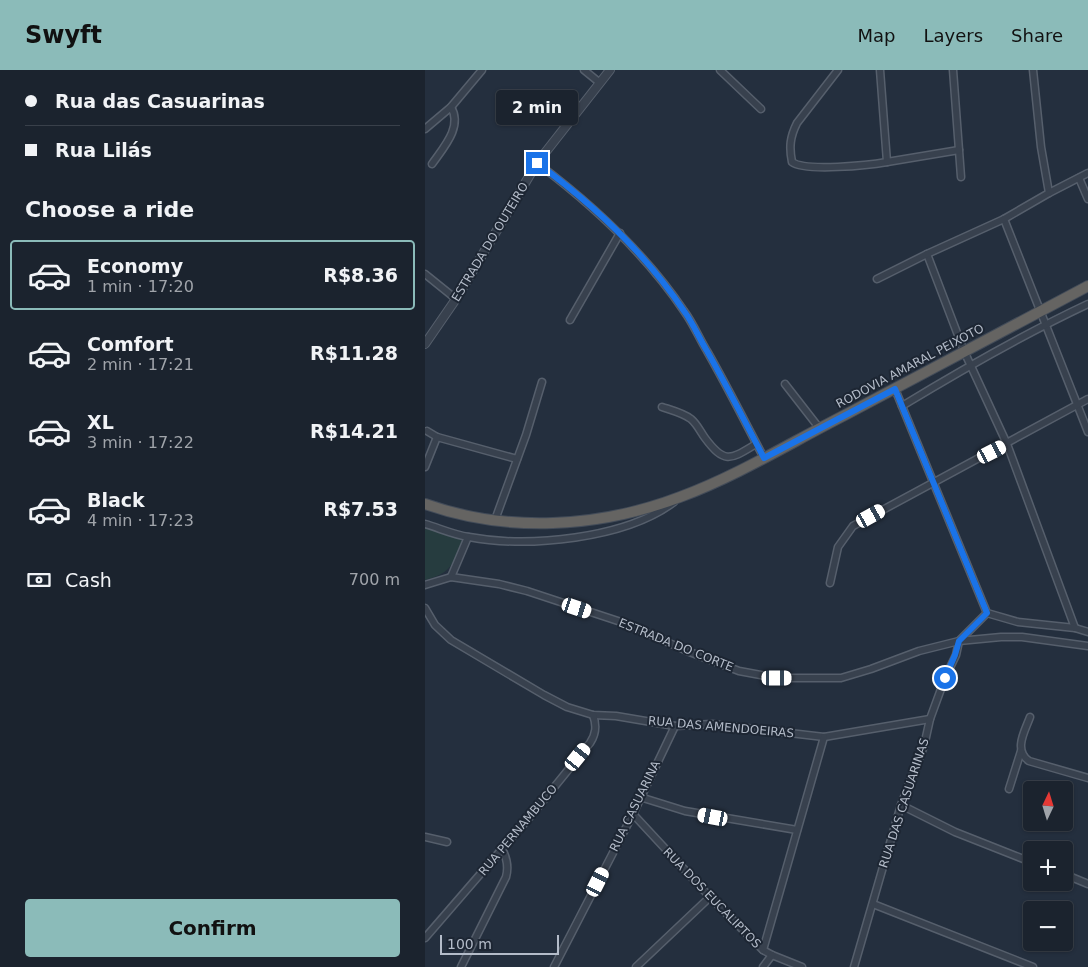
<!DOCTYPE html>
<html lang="en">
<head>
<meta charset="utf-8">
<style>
  body { margin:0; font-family:"DejaVu Sans",sans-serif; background:#242b36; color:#f1f3f6; height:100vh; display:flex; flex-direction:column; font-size:19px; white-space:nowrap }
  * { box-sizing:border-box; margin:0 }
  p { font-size:16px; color:#a0a4aa }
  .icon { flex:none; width:28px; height:28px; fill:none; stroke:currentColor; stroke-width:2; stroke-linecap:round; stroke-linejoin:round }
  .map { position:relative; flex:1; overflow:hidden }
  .side { display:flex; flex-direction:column; background:#1b232e; width:425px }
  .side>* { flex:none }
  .hud { display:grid; align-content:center; height:110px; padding:0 25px; background:#1b232e }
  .needle { width:32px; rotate:4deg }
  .fabs { position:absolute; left:598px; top:711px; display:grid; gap:10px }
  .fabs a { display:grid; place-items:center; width:50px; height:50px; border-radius:5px; background:#1b232e; box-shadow:0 1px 4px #0004,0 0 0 1px #39404a; font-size:25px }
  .scale { position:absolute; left:15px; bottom:12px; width:119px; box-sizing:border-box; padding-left:5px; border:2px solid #b4bcc9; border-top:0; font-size:14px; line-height:18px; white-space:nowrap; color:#b4bcc9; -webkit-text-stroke:4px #1d2633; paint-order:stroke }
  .end { position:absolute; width:22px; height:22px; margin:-11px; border:6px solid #1a73e8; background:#fff; box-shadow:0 0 0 2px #fff }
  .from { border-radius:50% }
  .bubble { position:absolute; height:35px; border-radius:5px; background:#1b232e; box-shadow:0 1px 4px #0004,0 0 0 1px #39404a; font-size:16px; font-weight:600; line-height:35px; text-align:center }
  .car { position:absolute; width:15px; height:30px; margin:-15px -8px; border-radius:6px; box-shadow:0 0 4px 1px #0007; background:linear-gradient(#fff 24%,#345 0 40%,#fff 0 76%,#345 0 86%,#fff 0) }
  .hud b { display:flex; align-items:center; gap:18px; height:48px; font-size:19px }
  .hud b+b { border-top:1px solid #39404a }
  .hud i { width:12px; height:12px; background:#f1f3f6 }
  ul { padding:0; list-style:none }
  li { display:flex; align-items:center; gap:15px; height:70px; margin:0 10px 8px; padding:0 15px; border:2px solid transparent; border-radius:5px }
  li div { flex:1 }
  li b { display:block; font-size:19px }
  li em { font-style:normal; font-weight:600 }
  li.on { border-color:#8bbbb9 }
  li>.icon { width:45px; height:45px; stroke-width:1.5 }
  h2 { padding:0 25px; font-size:22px; line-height:60px }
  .pay { display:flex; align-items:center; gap:12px; height:55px; padding:0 25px; font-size:19px }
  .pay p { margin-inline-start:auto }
  .action { display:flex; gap:10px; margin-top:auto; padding:10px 25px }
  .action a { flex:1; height:58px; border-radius:5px; background:#8bbbb9; color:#111; font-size:20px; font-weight:600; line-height:58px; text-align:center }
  header { display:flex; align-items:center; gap:30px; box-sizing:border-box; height:70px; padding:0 25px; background:#8bbbb9; color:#111 }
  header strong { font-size:24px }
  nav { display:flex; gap:28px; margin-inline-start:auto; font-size:18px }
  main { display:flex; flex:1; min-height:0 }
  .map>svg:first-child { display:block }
  .green { fill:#263c3f }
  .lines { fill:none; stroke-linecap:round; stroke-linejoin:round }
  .minor-casing { stroke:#565f6c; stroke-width:9 }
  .tertiary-casing { stroke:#565f6c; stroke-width:10 }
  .trunk-casing { stroke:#434c59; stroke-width:12 }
  .minor { stroke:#38414e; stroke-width:6 }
  .tertiary { stroke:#38414e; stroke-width:8 }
  .trunk { stroke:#656462; stroke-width:10 }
  .route { stroke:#1a73e8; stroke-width:6 }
  .labels { text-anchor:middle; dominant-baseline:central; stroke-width:4; stroke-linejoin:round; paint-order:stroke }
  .street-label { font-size:12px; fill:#b4bcc9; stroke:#1d2633 }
</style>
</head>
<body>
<header>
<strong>Swyft</strong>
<nav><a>Map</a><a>Layers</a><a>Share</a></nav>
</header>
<main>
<section class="side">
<div class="hud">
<b><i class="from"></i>Rua das Casuarinas</b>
<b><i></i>Rua Lilás</b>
</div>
<h2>Choose a ride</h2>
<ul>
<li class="on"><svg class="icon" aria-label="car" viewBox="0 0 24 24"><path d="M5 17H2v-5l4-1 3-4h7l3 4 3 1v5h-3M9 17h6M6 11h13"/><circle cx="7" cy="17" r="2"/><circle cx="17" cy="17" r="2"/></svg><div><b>Economy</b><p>1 min · 17:20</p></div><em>R$8.36</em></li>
<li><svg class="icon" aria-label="car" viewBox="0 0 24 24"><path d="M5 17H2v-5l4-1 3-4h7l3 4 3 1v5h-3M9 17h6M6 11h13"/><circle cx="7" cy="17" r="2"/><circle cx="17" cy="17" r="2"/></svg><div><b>Comfort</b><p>2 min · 17:21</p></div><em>R$11.28</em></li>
<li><svg class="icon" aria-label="car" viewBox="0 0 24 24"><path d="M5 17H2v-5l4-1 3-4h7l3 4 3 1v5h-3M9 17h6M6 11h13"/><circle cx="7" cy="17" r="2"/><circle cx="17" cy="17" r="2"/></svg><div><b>XL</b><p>3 min · 17:22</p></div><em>R$14.21</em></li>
<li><svg class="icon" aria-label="car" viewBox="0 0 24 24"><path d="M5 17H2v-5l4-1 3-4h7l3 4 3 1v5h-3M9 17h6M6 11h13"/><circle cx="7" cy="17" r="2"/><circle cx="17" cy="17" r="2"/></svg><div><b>Black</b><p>4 min · 17:23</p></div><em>R$7.53</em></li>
</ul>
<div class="pay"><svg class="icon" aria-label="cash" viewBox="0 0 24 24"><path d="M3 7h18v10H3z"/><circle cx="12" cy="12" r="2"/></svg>Cash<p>700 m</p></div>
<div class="action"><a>Confirm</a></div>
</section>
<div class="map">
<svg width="663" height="897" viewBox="0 0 663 897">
  <rect width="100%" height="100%" fill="#242f3e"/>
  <path class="green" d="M0,458L34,467L38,473C28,495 24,504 0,510Z"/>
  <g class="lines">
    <defs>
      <g id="minor">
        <path d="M159,0L175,13"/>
        <path d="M295,0L336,39"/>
        <path d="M413,0L372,53C365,67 364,77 367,92C380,102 445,95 462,92L455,0"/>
        <path d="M528,0L536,107"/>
        <path d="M608,0L616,77L624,123"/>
        <path d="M0,59L26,37L57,0"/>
        <path d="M462,92L534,80"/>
        <path d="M112,93C168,135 220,183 259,241C268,253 274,268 282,281C302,316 320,352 339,388"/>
        <path d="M7,94C18,78 38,57 26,37"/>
        <path d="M654,108L663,129"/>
        <path d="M579,149L663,362"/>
        <path d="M502,184L539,281L582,374L650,558"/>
        <path d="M0,204L31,229"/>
        <path d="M452,209L502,184L579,149L624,123L663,103"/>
        <path d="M145,250L195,163"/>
        <path d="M360,314L395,359"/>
        <path d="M470,319L562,543L593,552L650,558L663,562"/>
        <path d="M477,336C538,299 599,264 663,234"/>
        <path d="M237,337C246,340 258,343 266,349C272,354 275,361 280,368C300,395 306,389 331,374"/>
        <path d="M2,361L12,367L92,389"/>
        <path d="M0,397L12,367"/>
        <path d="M70,450L101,365L117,312"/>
        <path d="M0,454C14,458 29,465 44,467C103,478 200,469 249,432"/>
        <path d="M26,507L43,467"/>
        <path d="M405,513L413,477L428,456L663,329"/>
        <path d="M0,515L26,507L74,514L102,521L202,554L262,581L314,601L352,608H416L446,599L494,581L534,571L562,543"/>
        <path d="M0,538L10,555L26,570L119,625L142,637L168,645L191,646L250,656L287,654L399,667L505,649"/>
        <path d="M605,647C600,661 588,680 604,691L663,708"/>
        <path d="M584,719L596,681"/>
        <path d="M215,727L260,741L372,760"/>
        <path d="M476,735L530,762L606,792"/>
        <path d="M208,744L285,827L338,880L347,885L377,897"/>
        <path d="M0,767L22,772"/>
        <path d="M639,804L663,814"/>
        <path d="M448,834L608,897"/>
        <path d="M0,868L109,742L165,673C171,664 172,656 168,645"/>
        <path d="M338,880L399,667"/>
        <path d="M36,897L81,807C84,796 82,788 77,779"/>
        <path d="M129,897L208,744L250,656"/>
        <path d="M211,897L285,827"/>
        <path d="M338,897L347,885"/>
        <path d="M429,897L476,735L499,676L505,649L520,608L531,585L534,571L576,567H597L663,576"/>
      </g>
      <path id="tertiary" d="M0,274L31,229L112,93L185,0"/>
      <path id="trunk" d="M0,434C82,463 174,458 255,427C312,406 365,373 420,345C501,302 582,259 663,216"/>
    </defs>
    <use href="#minor" class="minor-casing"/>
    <use href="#tertiary" class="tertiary-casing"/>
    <use href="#trunk" class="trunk-casing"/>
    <use href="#minor" class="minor"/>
    <use href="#tertiary" class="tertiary"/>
    <use href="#trunk" class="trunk"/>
  </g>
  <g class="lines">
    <path class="route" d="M112,93C168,134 220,183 259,241C268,253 274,268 282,281C302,316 320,352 339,388L470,319L562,543L534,571L530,585L520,608"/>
  </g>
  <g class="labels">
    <g class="street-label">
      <text transform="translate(65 172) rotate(-59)">ESTRADA DO OUTEIRO</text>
      <text transform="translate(485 296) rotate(-28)">RODOVIA AMARAL PEIXOTO</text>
      <text transform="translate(251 575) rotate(22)">ESTRADA DO CORTE</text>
      <text transform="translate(296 657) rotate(5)">RUA DAS AMENDOEIRAS</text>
      <text transform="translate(479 733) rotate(-72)">RUA DAS CASUARINAS</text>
      <text transform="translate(210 736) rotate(-64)">RUA CASUARINA</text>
      <text transform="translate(93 760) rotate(-50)">RUA PERNAMBUCO</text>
      <text transform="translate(287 828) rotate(46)">RUA DOS EUCALIPTOS</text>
    </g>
  </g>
</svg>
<div class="fabs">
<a><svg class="needle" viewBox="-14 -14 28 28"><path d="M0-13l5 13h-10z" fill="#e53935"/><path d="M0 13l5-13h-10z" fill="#a0a4aa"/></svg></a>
<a>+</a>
<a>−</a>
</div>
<div class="scale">100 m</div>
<i class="end from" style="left:520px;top:608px"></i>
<i class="end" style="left:112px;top:93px"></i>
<div class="bubble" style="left:71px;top:20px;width:82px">2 min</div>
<i class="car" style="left:567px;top:382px;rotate:63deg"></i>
<i class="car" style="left:446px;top:446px;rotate:61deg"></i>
<i class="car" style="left:152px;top:538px;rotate:108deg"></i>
<i class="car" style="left:352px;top:608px;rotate:90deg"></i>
<i class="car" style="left:153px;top:687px;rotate:39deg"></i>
<i class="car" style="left:288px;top:747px;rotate:281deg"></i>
<i class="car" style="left:173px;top:812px;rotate:27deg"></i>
</div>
</main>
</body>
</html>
